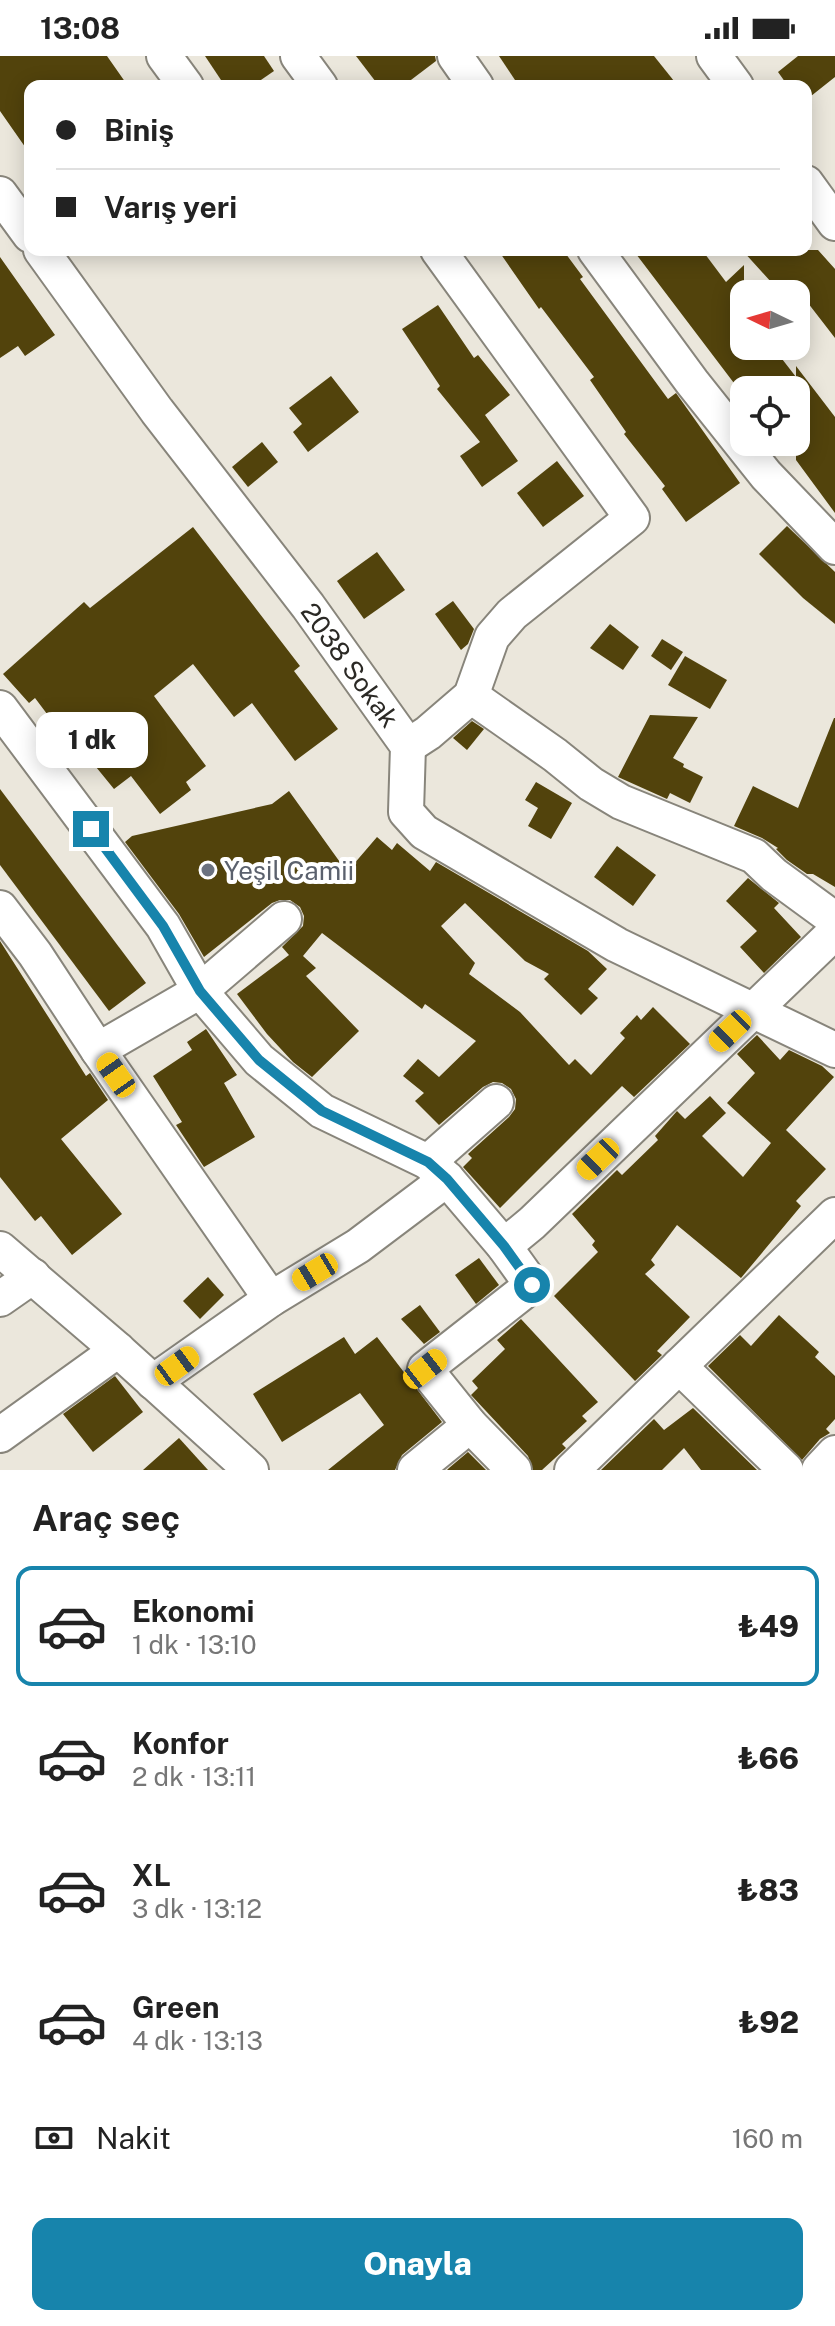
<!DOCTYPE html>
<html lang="tr">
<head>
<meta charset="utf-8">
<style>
  body { margin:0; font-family:"Public Sans",sans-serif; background:#f6f6f6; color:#222; height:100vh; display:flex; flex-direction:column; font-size:30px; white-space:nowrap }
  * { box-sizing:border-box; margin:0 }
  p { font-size:26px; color:#767676 }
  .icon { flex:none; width:44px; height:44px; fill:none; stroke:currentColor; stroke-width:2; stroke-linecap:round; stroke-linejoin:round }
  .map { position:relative; height:1414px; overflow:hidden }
  .sheet { display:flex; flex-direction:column; background:#fff; flex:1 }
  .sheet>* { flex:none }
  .banner { position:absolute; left:24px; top:24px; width:788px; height:176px; border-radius:16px; box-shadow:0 4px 20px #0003; display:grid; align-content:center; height:176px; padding:0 32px; background:#fff }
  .needle { width:52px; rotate:275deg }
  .fabs { position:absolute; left:730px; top:224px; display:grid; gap:16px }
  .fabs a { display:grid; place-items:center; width:80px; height:80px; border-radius:16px; background:#fff; box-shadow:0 4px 20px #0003; font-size:40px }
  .end { position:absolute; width:36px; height:36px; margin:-18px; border:10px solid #1784ac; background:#fff; box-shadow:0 0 0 4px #fff }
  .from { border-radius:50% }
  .bubble { position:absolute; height:56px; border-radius:16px; background:#fff; box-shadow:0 4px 20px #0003; font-size:26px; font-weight:800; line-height:56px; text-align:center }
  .car { position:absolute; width:24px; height:48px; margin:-24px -12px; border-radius:10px; box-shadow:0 0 6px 2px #0007; background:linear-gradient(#f5c518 24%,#345 0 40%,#f5c518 0 76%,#345 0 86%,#f5c518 0) }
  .banner b { display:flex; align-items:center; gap:28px; height:76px; font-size:30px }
  .banner b+b { border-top:2px solid #e0e0e0 }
  .banner i { width:20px; height:20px; background:#222 }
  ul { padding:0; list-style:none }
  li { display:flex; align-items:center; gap:24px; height:120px; margin:0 16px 12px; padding:0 16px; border:4px solid transparent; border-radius:16px }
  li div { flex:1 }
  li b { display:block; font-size:30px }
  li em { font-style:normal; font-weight:800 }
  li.on { border-color:#1784ac }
  li>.icon { width:72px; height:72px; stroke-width:1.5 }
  h2 { padding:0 32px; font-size:36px; line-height:96px }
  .pay { display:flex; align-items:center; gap:20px; height:88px; padding:0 32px; font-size:30px }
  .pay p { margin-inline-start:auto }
  .cta { display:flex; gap:16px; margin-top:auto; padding:16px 32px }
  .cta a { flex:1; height:92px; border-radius:16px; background:#1784ac; color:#fff; font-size:32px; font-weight:800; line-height:92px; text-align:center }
  .status { display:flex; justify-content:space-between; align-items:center; height:56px; padding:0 40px; background:#fff; direction:ltr }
  .status svg { height:22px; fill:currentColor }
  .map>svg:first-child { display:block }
  .building { fill:#52430c }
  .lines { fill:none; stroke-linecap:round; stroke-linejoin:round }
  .street-casing { stroke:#88857b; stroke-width:38 }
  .street { stroke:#fff; stroke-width:34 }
  .route { stroke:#1784ac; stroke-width:10 }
  .worship-dot { fill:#6b7280; stroke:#fff; stroke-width:3 }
  .labels { text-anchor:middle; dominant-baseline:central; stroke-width:8; stroke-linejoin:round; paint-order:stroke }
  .street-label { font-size:26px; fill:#2b2925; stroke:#fff }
  .worship-label { font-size:26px; fill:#5b616d; stroke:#fff; text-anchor:start }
</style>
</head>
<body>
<div class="status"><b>13:08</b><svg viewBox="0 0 49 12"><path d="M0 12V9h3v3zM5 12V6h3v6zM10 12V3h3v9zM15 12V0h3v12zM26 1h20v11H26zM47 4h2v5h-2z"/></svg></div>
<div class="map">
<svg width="835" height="1414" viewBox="0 0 835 1414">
  <rect width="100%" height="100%" fill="#ebe7dc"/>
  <g class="building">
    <path d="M0,0H107L128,30H30V98L0,55Z"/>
    <path d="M205,0H264L274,15L252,30H225Z"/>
    <path d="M356,0H435L436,5L403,30H379Z"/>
    <path d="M499,0H654L678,30H519Z"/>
    <path d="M798,0H835V21L806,44V30H788L778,16Z"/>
    <path d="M498,194H563L583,221L580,223L668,343L676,337L740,427L686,466L662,433L665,430L624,378L626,376L590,324L594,321L541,251L539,253Z"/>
    <path d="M633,194H702L726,226L744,209V290H772L796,321V310L835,361V457L796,404V334H744L743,339Z"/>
    <path d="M742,194H818L835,213V282L801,238H782Z"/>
    <path d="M0,201L55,279L25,300L18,290L0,302Z"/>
    <path d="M438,249L474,302L478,299L510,339L485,359L518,405L482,431L460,400L480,386L437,333L440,330L402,273Z"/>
    <path d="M331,320L359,356L308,396L293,376L302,368L289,352Z"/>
    <path d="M262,386L278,406L248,431L232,411Z"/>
    <path d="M557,405L584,440L543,471L517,437Z"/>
    <path d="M787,470L835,516V568L803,542L759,498Z"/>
    <path d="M193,471L300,610L294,615L338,673L295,705L252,647L234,661L193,608L154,640L206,710L186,726L191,734L160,758L131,720L114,733L83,695L78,699L35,642L29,647L3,618L84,546L90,552Z"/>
    <path d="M377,496L405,534L364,563L337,525Z"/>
    <path d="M453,545L474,573L468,588L461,594L435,558Z"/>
    <path d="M610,568L639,591L623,614L590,592Z"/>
    <path d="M662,583L683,596L671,614L651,600Z"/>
    <path d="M685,600L727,624L710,653L668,629Z"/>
    <path d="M650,659L698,661L673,702L684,708L683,711L703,721L690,747L670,737L667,743L618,721Z"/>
    <path d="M834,662H835V831L813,818H807L787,804L776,793L778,792L762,782L734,770L753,730L798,752Z"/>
    <path d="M472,665L484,673L467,694L453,682Z"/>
    <path d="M536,726L572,747L551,783L528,770L538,752L525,744Z"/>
    <path d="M0,733L146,927L109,955L0,809Z"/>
    <path d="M289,735L347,816L377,781L392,794L397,787L430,815L436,806L588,895L607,913L588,933L598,942L581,959L544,923L549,918L525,905L465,847L441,870L475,907L469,918L520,956L569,1009L575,1003L591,1019L625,982L620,977L637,959L641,964L653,951L690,988L634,1041L622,1030L500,1152L463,1111L472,1102L468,1098L509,1061L515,1053L516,1043L511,1033L502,1027L493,1026L483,1031L439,1069L415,1045L424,1037L403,1020L418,1003L439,1021L476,985L425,948L422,953L322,877L303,900L316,912L306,920L359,975L312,1021L293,1006L267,978L237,938L289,899L282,891L303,870L304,860L300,851L290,844H280L272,847L204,901L179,858L125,786L132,780L272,748Z"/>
    <path d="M617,790L656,819L633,850L594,821Z"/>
    <path d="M748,822L779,847L774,852L801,881L764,917L740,891L757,875L726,845Z"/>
    <path d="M0,885L86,1020L90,1017L108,1044L61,1083L122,1158L72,1199L41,1160L35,1165L0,1121Z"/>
    <path d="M206,973L237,1019L224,1027L255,1081L204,1111L176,1069L182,1066L153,1020L192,994L187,986Z"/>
    <path d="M757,979L780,1004L789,994L822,1010L834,1021L786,1074L826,1113L796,1145L801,1150L741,1222L677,1169L651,1204L655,1209L645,1218L690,1261L657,1295L662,1299L635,1325L554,1240L598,1196L592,1189L595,1185L572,1158L617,1114L622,1119L658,1084L655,1080L677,1055L685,1063L710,1040L726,1057L702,1080L743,1121L771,1087L727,1047L755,1017L737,998Z"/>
    <path d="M479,1202L499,1229L476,1248L455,1219Z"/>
    <path d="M208,1221L224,1239L200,1263L183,1245Z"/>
    <path d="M420,1249L440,1276L424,1288L401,1263Z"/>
    <path d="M779,1259L819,1296L815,1301L835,1320V1363L826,1373L830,1377L820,1383L802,1404L708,1310L740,1279L751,1290Z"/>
    <path d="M521,1263L598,1346L582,1360L587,1365L562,1388L566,1392L542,1414H533L528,1400L471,1339L478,1332L472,1325L505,1293L497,1284Z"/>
    <path d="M344,1281L355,1298L377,1281L442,1366L402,1399L395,1414H328L384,1369L360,1337L282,1386L253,1338Z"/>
    <path d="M115,1320L143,1356L93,1396L63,1358Z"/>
    <path d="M693,1352L757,1414H701L684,1392L662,1414H601L654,1363L664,1374Z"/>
    <path d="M179,1382L208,1414H143Z"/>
    <path d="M468,1396L486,1414H447L449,1412Z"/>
  </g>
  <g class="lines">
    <defs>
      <g id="street">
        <path d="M164,0L186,30"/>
        <path d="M298,0L320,30"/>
        <path d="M455,0L476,30"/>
        <path d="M714,0L736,30"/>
        <path d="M806,127L835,167"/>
        <path d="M0,138L30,179"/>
        <path d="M41,194L157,355L308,550L408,690L406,756L424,776L617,889L835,994"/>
        <path d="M595,194L692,326L766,419L835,491"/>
        <path d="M471,640L555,699L591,728L621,746L754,800L774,819L830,860L835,867"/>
        <path d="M0,652L163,870L200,935L259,1004L322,1055L428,1106L447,1123L504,1190L532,1229L425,1313L470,1369L514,1414"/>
        <path d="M408,690L428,677L471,640L492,581L512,558L632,462L438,194"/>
        <path d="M0,852L35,898L98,994L271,1243"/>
        <path d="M98,994L200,935L284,863"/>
        <path d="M428,1106L496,1046"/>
        <path d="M504,1190L532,1167L835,876"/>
        <path d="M0,1193L118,1294L251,1414"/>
        <path d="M0,1243L33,1220"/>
        <path d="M679,1310L786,1414"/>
        <path d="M153,1326L271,1243L358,1190L447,1123"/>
        <path d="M0,1379L118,1294"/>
        <path d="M415,1414L470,1369"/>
        <path d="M572,1414L835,1159"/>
        <path d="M819,1414L835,1397"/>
      </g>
    </defs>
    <use href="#street" class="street-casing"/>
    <use href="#street" class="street"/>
  </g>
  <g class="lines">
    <path class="route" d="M91,773L163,870L200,935L259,1004L322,1055L428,1106L447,1123L504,1190L532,1229"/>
  </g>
  <circle class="worship-dot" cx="208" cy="814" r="8"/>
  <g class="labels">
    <g class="street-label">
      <text transform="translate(350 609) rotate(54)">2038 Sokak</text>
    </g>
    <g class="worship-label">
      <text x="224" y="814">Yeşil Camii</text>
    </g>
  </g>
</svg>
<div class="fabs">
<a><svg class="needle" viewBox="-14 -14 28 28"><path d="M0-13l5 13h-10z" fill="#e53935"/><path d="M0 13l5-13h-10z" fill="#767676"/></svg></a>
<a><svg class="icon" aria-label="locate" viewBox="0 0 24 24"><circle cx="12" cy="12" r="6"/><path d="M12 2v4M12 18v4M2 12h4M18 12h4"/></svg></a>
</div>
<i class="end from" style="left:532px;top:1229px"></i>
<i class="end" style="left:91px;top:773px"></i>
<div class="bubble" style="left:36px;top:656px;width:112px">1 dk</div>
<i class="car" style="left:730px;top:975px;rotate:226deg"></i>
<i class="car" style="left:116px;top:1019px;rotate:325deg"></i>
<i class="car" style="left:598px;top:1103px;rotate:226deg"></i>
<i class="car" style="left:315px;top:1216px;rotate:239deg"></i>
<i class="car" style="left:177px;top:1310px;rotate:54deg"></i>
<i class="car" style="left:425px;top:1313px;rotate:52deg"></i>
<div class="banner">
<b><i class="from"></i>Biniş</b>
<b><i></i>Varış yeri</b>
</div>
</div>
<section class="sheet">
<h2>Araç seç</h2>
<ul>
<li class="on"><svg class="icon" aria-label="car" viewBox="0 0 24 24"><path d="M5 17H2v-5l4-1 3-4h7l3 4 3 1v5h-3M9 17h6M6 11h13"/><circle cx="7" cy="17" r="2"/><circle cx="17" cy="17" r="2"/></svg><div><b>Ekonomi</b><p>1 dk · 13:10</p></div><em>₺49</em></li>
<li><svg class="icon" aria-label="car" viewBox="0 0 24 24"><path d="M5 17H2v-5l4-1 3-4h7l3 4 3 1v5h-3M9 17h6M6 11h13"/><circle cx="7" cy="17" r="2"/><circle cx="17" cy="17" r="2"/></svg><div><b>Konfor</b><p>2 dk · 13:11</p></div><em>₺66</em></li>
<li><svg class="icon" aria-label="car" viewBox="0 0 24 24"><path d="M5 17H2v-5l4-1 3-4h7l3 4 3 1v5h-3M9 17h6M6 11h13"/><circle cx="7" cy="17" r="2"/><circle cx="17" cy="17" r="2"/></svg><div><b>XL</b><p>3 dk · 13:12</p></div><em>₺83</em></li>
<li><svg class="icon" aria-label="car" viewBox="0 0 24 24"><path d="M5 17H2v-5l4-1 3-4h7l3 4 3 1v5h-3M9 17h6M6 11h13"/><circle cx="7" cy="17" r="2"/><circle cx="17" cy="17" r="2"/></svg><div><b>Green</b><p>4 dk · 13:13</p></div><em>₺92</em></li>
</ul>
<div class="pay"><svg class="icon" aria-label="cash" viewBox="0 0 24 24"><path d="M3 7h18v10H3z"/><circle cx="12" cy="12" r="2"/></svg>Nakit<p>160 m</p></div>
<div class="cta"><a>Onayla</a></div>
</section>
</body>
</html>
